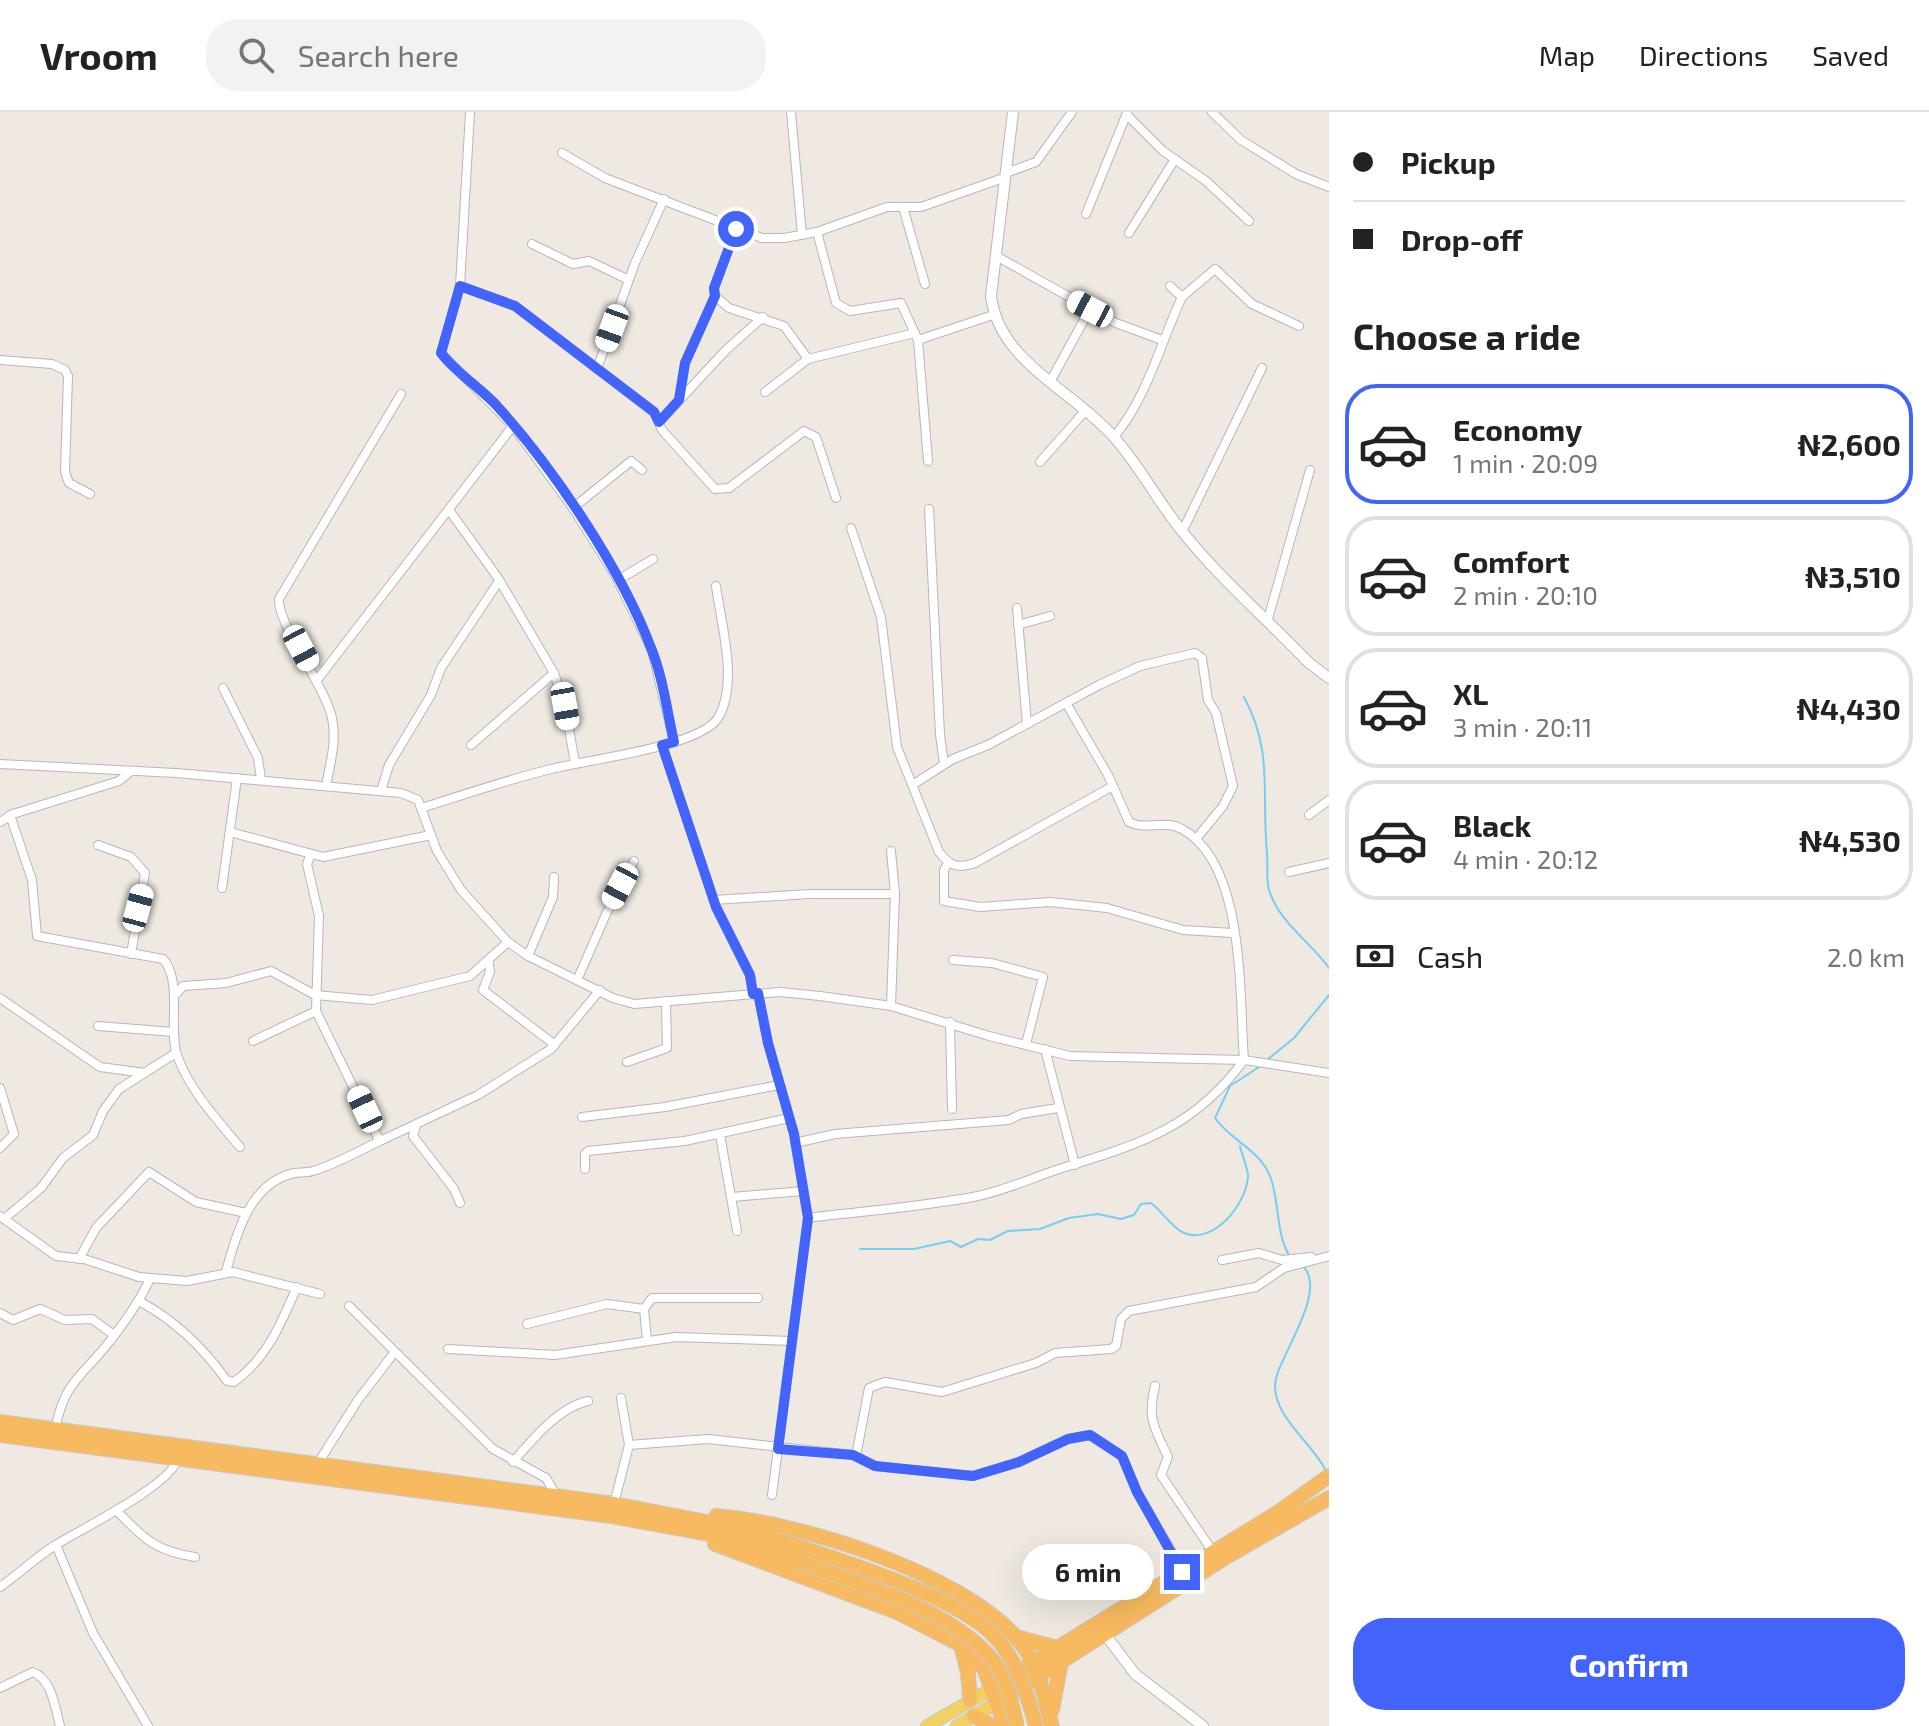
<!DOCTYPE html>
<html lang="en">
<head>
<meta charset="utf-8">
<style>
  body { margin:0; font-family:"Exo 2",sans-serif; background:#f2f2f2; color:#222; height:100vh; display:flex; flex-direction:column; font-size:30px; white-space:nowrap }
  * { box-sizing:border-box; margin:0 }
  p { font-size:26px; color:#767676 }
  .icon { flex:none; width:44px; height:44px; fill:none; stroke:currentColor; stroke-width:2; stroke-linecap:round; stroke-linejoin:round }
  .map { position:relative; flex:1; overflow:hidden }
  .sheet { display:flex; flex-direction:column; background:#fff; width:600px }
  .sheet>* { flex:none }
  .guide { display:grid; align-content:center; height:176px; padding:0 24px; background:#fff }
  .end { position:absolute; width:36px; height:36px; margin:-18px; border:10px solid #4264fb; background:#fff; box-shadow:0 0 0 4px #fff }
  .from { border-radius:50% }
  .bubble { position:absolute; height:56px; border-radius:28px; background:#fff; box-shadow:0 8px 32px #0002; font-size:26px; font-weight:700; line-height:56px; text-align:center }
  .car { position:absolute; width:24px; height:48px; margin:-24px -12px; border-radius:10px; box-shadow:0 0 6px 2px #0007; background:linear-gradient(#fff 24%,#345 0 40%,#fff 0 76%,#345 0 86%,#fff 0) }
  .guide b { display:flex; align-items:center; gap:28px; height:76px; font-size:30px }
  .guide b+b { border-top:2px solid #e0e0e0 }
  .guide i { width:20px; height:20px; background:#222 }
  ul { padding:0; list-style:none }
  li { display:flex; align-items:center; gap:24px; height:120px; margin:0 16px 12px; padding:0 8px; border:4px solid #e0e0e0; border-radius:32px }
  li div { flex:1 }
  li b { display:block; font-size:30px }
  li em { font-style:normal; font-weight:700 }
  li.current { border-color:#4264fb }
  li>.icon { width:72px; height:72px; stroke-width:1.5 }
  h2 { padding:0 24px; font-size:36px; line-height:96px }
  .pay { display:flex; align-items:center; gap:20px; height:88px; padding:0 24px; font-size:30px }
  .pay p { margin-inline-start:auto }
  .cta { display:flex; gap:16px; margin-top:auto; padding:16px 24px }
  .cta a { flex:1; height:92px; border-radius:32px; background:#4264fb; color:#fff; font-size:32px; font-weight:700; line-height:92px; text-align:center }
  header { display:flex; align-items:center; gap:48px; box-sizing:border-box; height:112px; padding:0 40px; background:#fff; border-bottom:2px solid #e0e0e0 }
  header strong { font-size:38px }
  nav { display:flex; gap:44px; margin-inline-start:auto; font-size:28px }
  .search { width:560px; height:72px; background:#f2f2f2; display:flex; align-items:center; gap:20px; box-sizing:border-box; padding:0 28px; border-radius:32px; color:#767676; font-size:30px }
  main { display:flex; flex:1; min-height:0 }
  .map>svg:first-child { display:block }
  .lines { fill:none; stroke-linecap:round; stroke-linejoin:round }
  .stream { stroke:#75cff0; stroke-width:2 }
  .minor-casing { stroke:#b4b7c1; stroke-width:10 }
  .tertiary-casing { stroke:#b4b7c1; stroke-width:12 }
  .primary-casing { stroke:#c9c9c9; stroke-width:14 }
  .trunk-casing { stroke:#c9c9c9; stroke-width:16 }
  .minor { stroke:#fff; stroke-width:8 }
  .tertiary { stroke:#fff; stroke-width:10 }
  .primary { stroke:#f2d163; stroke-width:12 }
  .trunk { stroke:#f8ba60; stroke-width:14 }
  .trunk-bridge-casing { stroke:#c9c9c9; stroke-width:16; stroke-linecap:butt }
  .trunk-bridge { stroke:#f8ba60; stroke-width:14 }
  .route { stroke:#4264fb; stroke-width:10 }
</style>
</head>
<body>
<header>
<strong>Vroom</strong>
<div class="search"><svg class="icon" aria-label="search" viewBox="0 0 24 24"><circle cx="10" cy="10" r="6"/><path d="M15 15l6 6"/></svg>Search here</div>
<nav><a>Map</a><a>Directions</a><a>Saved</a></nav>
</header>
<main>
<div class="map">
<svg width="1329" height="1614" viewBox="0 0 1329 1614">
  <rect width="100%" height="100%" fill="#efe9e1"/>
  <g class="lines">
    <g class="stream">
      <path d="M1244,585C1274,641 1261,681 1267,741C1268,753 1266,767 1269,778C1280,812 1310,829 1329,856"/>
      <path d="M1267,948L1294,926L1329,883"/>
      <path d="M1259,955L1230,974L1215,1006C1230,1028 1260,1038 1270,1064C1280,1089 1275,1119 1289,1143"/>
      <path d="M860,1137H914L950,1129L961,1135L978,1127L990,1128L1008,1119L1040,1117L1069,1106L1098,1102L1121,1107L1134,1103L1141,1092L1151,1091C1163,1100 1171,1115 1184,1121C1214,1133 1246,1092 1248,1065C1248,1055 1242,1044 1240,1034"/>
      <path d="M1303,1154C1329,1181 1276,1247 1275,1273C1274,1305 1312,1331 1325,1357"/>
    </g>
    <defs>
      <g id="minor">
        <path d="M470,0L460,174L441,241L513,314L573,396L614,461L652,538L674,630"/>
        <path d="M791,0L802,123"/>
        <path d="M1212,0L1241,28L1296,62L1329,75"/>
        <path d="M1127,3L1163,39L1206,69L1249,109"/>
        <path d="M562,41L605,66L762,126H784L817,120L887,95H921L1006,65"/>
        <path d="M1006,61L1036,50L1072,0"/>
        <path d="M903,95L925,172"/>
        <path d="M1086,102L1127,1"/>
        <path d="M736,117L714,176L715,184L729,196L784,214L808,247"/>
        <path d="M817,120L836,191L850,199L901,191L918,228"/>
        <path d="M1129,121L1175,47"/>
        <path d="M532,132L573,152L589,149L629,168"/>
        <path d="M996,144L1116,211L1162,228"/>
        <path d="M460,174L515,194L654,300L662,318L715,377L729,376L804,319L816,325L836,386"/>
        <path d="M1182,185L1215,157L1252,192L1299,214"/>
        <path d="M0,248L52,252L65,258L68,264L65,360L69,371L90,382"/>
        <path d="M597,257L635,151L664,87"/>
        <path d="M1050,270L1090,197"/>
        <path d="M765,280L808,247L915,221"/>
        <path d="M679,287L685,251L715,184"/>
        <path d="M659,310L726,238L763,205"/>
        <path d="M1114,325C1148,284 1160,232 1182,185L1170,174"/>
        <path d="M928,349L918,228L993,203"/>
        <path d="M1040,350L1085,299"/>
        <path d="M573,396L631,349L642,358"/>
        <path d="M929,397L940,623L944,652"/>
        <path d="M449,398L498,466L554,561L565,594L575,651"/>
        <path d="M851,416L881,505L897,635L939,740C950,754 958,757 975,751L1113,674"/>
        <path d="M1182,420L1262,256"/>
        <path d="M618,468L653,447"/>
        <path d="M1017,496L1027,612"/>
        <path d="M1268,507L1310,358"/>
        <path d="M1018,513L1050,504"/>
        <path d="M317,568L513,314"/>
        <path d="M223,576L258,646L261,668"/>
        <path d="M471,633L554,561"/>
        <path d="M662,633L716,795L750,863L753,882"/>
        <path d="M0,652L176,661L401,681L418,688L437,739L461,778L508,830L528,844L613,886L634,892L780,880L820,884L891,894L989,924L1070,944L1244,948L1329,961"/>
        <path d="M914,672L953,647L988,633L1099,573L1140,554L1195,541L1202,546L1208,588L1216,601L1233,674L1223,694L1196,727"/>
        <path d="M326,674C330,652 337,629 332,606C325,574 277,511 279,487L401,282"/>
        <path d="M381,679L389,653L431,583L441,556L499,469"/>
        <path d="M422,696C465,682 507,668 551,657C585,648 700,635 718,606C739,571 721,512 716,474"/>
        <path d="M10,703L32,768L37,824L163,847C183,869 168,916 177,943C188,976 218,1009 240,1035"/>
        <path d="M1309,703L1329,688"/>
        <path d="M0,710L13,702L119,669L131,659"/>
        <path d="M230,720L323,745L431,723"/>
        <path d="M98,733L131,745L145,761L131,842"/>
        <path d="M891,739L895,782"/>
        <path d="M310,744L307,752L319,804L316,899L378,1026L382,1028L478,983L551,937L600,878"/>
        <path d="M948,751L944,758V789L980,795L1050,790L1107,796L1183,818L1233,821"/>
        <path d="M1289,760L1329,751"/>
        <path d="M222,776L237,666"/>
        <path d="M714,788L809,782H895L891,894"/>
        <path d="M528,844L553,785L554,765"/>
        <path d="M953,848L992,851L1043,865L1026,932"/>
        <path d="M489,851L490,860L483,878L555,933"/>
        <path d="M578,866L607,800L634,749"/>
        <path d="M758,881L768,931L794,1022L808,1106L772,1383"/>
        <path d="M176,882L183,874L226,871L271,859L315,883L372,888L470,864L508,830"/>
        <path d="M0,886L100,955L145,961"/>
        <path d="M950,910L952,997"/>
        <path d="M98,914L174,920"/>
        <path d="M253,929L316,899"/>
        <path d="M1045,937L1075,1053"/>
        <path d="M627,950L667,936L666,889"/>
        <path d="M0,976L14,1022L0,1036"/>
        <path d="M582,1005L665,995L779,973"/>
        <path d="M416,1014L413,1024L454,1077L460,1091"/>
        <path d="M720,1023L737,1119"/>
        <path d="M795,1031L835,1022L1009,1008L1021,1002L1058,996"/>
        <path d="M585,1057V1042L588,1039L685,1029L789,1006"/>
        <path d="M732,1085L803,1079"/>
        <path d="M0,1104L56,1144L84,1147L139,1165L187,1169L233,1160L320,1182"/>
        <path d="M808,1106C864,1099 922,1095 978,1084C1006,1078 1032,1066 1059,1057C1137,1033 1194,1017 1244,948C1239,884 1246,752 1182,717C1164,707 1147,719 1129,710L1108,663L1066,591"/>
        <path d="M4,1107L41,1076L63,1046L93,1023L103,999L119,977L176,941"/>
        <path d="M79,1147L96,1116L149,1060L196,1090L246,1101"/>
        <path d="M1222,1148L1259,1141L1282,1148L1311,1145"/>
        <path d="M226,1160C236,1122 250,1071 294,1061C301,1060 307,1061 313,1059C337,1052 360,1038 382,1028"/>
        <path d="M139,1189C176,1209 203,1235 227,1269L234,1270C268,1245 280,1213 297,1175"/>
        <path d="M349,1194L493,1337L546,1366L556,1383"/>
        <path d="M0,1201L13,1208L40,1197L65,1208L92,1207L114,1223"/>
        <path d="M527,1212L607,1192L644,1197"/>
        <path d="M647,1228L644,1197L652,1186H758"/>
        <path d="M448,1237L555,1243L676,1225L792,1229"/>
        <path d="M1155,1274C1147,1307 1154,1315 1168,1345L1161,1363L1213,1440"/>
        <path d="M55,1317C65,1270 79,1267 106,1234C123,1213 138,1192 150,1167"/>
        <path d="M629,1333L708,1327L853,1343L875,1354L973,1364L1019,1350L1068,1327L1090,1323L1122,1344L1137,1380L1183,1459"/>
        <path d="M856,1344L869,1276L885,1270L942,1280L1036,1251L1055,1241L1111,1237L1116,1234L1121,1207L1129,1199L1256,1175L1284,1156L1329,1144"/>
        <path d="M513,1350C532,1328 559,1295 588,1289"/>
        <path d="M318,1351L358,1288L394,1241"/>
        <path d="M614,1392L629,1333L621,1286"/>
        <path d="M116,1398C143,1426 155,1439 195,1445"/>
        <path d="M56,1433L93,1521L148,1614"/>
        <path d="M0,1475C19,1462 35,1446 54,1434C81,1417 172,1373 178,1346"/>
        <path d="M0,1576L33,1560C52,1568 55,1595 60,1614"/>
      </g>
      <g id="tertiary">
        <path d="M1013,0L991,184C999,250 1072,278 1113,324C1139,353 1157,388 1181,418C1219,466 1267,507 1309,551L1329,566"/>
        <path d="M1105,1522L1135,1562L1203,1614"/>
      </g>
      <g id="primary">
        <path d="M927,1614L993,1576"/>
        <path d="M957,1614L998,1590"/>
      </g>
      <g id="trunk">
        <path d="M0,1310L614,1392L717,1412L800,1435"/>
        <path d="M0,1323L611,1404L714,1423L797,1449"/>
        <path d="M716,1404C802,1411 956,1460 1015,1524C1038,1548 1043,1582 1052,1614"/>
        <path d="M715,1432L897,1500L961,1533L984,1556L1005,1614"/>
        <path d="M1016,1525L1058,1536"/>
        <path d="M961,1533L968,1561L970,1588"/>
        <path d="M994,1575L1277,1401L1329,1364"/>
        <path d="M999,1589L1226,1445L1329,1386"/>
        <path d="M1052,1598L1061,1550"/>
        <path d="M974,1604L992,1614"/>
      </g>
    </defs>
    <use href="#minor" class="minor-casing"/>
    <use href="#tertiary" class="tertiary-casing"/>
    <use href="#primary" class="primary-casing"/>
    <use href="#trunk" class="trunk-casing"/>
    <use href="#minor" class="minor"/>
    <use href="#tertiary" class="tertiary"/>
    <use href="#primary" class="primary"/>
    <use href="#trunk" class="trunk"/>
    <defs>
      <g id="trunk-bridge">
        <path d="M800,1435C851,1452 960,1486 995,1525C1018,1549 1027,1583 1036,1614"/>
        <path d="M797,1449C858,1472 953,1497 994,1550C1007,1567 1012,1594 1017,1614"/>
      </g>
    </defs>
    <use href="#trunk-bridge" class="trunk-bridge-casing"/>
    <use href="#trunk-bridge" class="trunk-bridge"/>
  </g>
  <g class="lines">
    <path class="route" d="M736,117L714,176L715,184L685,251L679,288L659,310L654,300L515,194L460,174L441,241C457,262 481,276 498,295C554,357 622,458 651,536C663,565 667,599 674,630L662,633L716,795L750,863L753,882L758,881L768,931L794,1022L808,1106L778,1337L853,1343L875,1354L973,1364L1019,1350L1068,1327L1090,1323L1122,1344L1137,1380L1182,1460"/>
  </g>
</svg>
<i class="end from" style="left:736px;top:117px"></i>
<i class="end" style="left:1182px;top:1460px"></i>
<div class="bubble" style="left:1022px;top:1432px;width:132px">6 min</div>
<i class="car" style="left:1090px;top:197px;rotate:298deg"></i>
<i class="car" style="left:612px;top:216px;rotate:200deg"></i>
<i class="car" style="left:301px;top:536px;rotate:152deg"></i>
<i class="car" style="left:565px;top:594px;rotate:170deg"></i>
<i class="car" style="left:620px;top:774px;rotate:208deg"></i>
<i class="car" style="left:138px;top:796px;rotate:15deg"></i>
<i class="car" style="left:365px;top:997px;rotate:335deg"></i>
</div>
<section class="sheet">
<div class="guide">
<b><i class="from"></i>Pickup</b>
<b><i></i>Drop-off</b>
</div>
<h2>Choose a ride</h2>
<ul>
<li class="current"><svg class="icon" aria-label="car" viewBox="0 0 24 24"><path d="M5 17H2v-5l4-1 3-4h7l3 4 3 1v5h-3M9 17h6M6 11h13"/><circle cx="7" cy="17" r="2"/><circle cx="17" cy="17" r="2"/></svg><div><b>Economy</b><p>1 min · 20:09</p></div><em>₦2,600</em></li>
<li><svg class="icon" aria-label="car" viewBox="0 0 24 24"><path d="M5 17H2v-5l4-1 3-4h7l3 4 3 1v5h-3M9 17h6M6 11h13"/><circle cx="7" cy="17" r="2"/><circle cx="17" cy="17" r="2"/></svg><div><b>Comfort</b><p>2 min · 20:10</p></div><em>₦3,510</em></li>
<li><svg class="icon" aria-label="car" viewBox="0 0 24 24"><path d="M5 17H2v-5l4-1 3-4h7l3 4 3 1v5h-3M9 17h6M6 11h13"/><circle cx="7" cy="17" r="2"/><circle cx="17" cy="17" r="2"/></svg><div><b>XL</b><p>3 min · 20:11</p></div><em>₦4,430</em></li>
<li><svg class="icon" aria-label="car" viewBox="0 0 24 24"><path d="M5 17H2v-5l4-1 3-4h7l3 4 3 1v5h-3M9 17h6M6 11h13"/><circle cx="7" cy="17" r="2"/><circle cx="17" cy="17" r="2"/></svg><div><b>Black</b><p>4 min · 20:12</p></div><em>₦4,530</em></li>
</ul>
<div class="pay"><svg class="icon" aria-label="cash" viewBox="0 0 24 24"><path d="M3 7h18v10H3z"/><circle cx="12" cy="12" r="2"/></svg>Cash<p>2.0 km</p></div>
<div class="cta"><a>Confirm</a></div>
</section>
</main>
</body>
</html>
